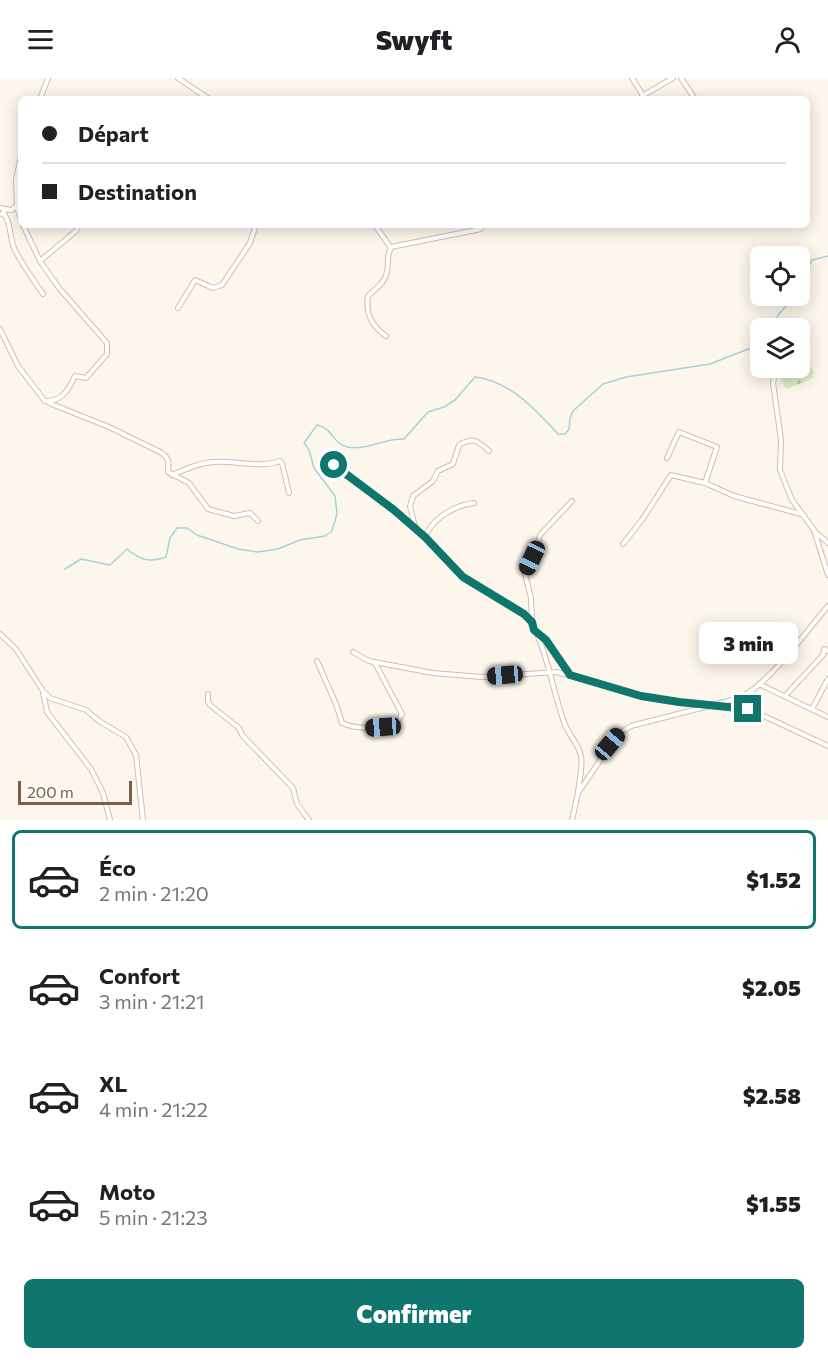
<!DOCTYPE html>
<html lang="fr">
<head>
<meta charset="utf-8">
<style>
  body { margin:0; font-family:Commissioner,sans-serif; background:#f6f6f6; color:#202124; height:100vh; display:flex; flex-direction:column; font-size:22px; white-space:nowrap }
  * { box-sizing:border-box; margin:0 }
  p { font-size:20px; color:#757577 }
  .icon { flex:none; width:33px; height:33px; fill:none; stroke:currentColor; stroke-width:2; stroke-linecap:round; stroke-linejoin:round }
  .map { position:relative; height:742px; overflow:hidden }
  .sheet { display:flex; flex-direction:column; background:#fff; flex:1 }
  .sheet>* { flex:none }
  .banner { position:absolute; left:18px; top:18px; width:792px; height:132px; border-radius:9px; box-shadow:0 3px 15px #0003; display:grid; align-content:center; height:132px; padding:0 24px; background:#fff }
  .controls { position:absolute; left:750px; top:168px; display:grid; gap:12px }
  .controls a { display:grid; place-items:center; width:60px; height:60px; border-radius:9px; background:#fff; box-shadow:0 3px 15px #0003; font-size:30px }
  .scale { position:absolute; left:18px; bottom:15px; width:114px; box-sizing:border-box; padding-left:6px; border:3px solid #7a5c4d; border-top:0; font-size:16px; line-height:21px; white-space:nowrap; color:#7a5c4d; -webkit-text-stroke:4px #fffaf3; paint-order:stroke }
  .end { position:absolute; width:27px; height:27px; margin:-14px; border:8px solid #0f766e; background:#fff; box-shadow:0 0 0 3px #fff }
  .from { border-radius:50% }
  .bubble { position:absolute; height:42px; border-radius:9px; background:#fff; box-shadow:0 3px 15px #0003; font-size:20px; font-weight:800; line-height:42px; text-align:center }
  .car { position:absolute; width:18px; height:36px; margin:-18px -9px; border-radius:8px; box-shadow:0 0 4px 2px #0007; background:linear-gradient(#222 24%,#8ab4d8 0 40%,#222 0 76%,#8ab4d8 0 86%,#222 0) }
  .banner b { display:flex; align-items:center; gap:21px; height:57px; font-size:22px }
  .banner b+b { border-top:2px solid #e0e0e0 }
  .banner i { width:15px; height:15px; background:#202124 }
  ul { padding:10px 0 0; list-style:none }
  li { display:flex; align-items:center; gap:18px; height:99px; margin:0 12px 9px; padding:0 12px; border:3px solid transparent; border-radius:9px }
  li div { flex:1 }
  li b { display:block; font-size:22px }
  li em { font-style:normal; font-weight:800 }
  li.selected { border-color:#0f766e }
  li>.icon { width:54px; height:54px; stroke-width:1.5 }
  .action { display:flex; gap:12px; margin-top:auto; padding:12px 24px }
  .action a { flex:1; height:69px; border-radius:9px; background:#0f766e; color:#fff; font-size:24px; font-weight:800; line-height:69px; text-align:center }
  header { display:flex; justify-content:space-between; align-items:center; height:78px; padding:0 24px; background:#fff; font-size:27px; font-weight:800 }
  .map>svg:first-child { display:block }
  .forest { fill:url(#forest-firs) }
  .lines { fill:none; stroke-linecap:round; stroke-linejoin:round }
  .stream { stroke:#a5d3da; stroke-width:1.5 }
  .minor-casing { stroke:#d1beb0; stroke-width:6 }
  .minor { stroke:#fff; stroke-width:4 }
  .route { stroke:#0f766e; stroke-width:8 }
</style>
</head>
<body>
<header><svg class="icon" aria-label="menu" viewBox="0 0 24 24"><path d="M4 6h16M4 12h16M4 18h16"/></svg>Swyft<svg class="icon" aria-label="person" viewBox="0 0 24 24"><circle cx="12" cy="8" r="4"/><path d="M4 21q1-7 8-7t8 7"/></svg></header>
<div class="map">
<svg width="828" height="742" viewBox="0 0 828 742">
  <defs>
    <pattern id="forest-firs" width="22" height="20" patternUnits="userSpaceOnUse" patternTransform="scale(1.5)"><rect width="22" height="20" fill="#d8ecc9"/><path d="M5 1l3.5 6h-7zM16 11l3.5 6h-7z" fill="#b4c2a5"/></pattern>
  </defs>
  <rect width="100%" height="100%" fill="#fdf6ec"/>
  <path class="forest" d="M800,281L807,288L812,289L813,300L786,311L777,293L778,290H800Z"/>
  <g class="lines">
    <g class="stream">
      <path d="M800,207L812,182L828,178"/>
      <path d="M774,250L778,237L795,218"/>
      <path d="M65,491L81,481L110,487L127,471C140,482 150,485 166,479L170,460L177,450H187L197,457L238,471L257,474L278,471L300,462L325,458L332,453L337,436L335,418L314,390L309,372L304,365L317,347C332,349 333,366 347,369C367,373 384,360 404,361L428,334L444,329L455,322L475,299C510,303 536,332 558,356H565L569,351L570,341L573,333L603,306L626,299L710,286L756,268L760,264"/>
    </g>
    <defs>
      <g id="minor">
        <path d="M178,0L209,21"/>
        <path d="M632,0L645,21"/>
        <path d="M681,0L695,21"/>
        <path d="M642,18L673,0"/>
        <path d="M40,21L48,0"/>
        <path d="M17,129L21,141"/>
        <path d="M0,130L11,132L17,128L16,102L21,78"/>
        <path d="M5,132L2,136L5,137C11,147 10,160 14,170C22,187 33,201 43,216"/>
        <path d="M23,147L40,183L76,153L79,147"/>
        <path d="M375,147L391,170C386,178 389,185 387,194C385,205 375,211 368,218C365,236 372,248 386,258"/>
        <path d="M391,169L481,151L483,147"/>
        <path d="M178,230L195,202L213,210L222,207L250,165L256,147"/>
        <path d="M0,251L18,288L45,323C62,324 69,311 75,298L86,300L107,276V265L59,210L40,183"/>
        <path d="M776,290L773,305L781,362L780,392L792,422L814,452L828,497"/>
        <path d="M49,325L109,349L162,375C169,380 169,385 168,394L189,405L208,431L234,438L250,435L258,443"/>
        <path d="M667,380L679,354L717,369L705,405"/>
        <path d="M334,387L394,432L425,459L463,499L524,536C546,558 553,619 566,649C570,658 579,667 581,678C583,689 579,703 578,715"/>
        <path d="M172,397C186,391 199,385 213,384C236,382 258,391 280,383L282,385L289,415"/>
        <path d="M415,449L410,428L413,418L433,403L438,393L453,386L459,367C473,359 477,362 489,373"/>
        <path d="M814,453L828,465"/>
        <path d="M425,459C432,441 454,427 474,425"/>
        <path d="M623,466L642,442L671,397L705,405L734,418L801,436"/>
        <path d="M532,543L531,520L525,496L535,475L540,457L572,423"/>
        <path d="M535,552L546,562L570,596"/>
        <path d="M0,556L16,571L43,613L50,620L86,632L99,643L126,659L136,677L143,742"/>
        <path d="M353,574L369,583L433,595L482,599L557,594L641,618L679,624L749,631L828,668"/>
        <path d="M317,583L336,626L342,645C361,653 380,650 398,643L402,636L375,585"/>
        <path d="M759,606L828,639"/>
        <path d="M43,614L47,634L91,691L103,715L110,742"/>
        <path d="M208,616V623L210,627L239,650L242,657L293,710L297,726L309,742"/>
        <path d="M785,618L823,577L824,571L828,573"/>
        <path d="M716,626C730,623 744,619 755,610C783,587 805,555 828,528"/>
        <path d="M812,631L828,601"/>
        <path d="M572,742L578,715L618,656L631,648L709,628"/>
      </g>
    </defs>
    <use href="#minor" class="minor-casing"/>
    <use href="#minor" class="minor"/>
  </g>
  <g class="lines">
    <path class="route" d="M334,387L394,432L425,459L463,499L524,536L532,544L534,552L546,562L570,597L641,618L679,624L748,631"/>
  </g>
</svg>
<div class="controls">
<a><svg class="icon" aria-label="locate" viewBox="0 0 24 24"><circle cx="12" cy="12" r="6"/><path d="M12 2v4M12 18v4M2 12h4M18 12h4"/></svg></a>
<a><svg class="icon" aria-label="layers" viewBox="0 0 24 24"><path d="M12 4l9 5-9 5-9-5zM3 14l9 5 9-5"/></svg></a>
</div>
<div class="scale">200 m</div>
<i class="end from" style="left:334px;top:387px"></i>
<i class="end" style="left:748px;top:631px"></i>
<div class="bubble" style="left:699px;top:544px;width:99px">3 min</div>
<i class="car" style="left:532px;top:480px;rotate:205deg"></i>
<i class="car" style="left:505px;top:597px;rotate:265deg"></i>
<i class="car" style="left:383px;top:649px;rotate:266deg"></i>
<i class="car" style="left:610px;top:666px;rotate:40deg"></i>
<div class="banner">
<b><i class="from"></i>Départ</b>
<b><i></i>Destination</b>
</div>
</div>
<section class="sheet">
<ul>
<li class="selected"><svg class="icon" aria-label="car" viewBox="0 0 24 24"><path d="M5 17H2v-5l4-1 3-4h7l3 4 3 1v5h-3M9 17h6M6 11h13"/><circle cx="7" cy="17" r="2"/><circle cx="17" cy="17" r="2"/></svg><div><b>Éco</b><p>2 min · 21:20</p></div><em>$1.52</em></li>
<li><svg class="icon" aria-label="car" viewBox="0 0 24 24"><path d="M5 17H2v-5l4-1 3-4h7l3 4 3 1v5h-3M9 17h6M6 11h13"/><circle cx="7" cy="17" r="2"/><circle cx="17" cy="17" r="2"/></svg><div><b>Confort</b><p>3 min · 21:21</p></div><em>$2.05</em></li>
<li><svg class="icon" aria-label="car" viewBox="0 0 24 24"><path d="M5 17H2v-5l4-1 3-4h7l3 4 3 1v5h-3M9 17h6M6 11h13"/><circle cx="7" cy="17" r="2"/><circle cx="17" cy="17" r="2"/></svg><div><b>XL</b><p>4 min · 21:22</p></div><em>$2.58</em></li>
<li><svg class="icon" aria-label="car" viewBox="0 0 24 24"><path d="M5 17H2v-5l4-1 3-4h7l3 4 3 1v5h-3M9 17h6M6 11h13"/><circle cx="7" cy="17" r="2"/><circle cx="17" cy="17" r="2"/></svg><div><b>Moto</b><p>5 min · 21:23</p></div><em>$1.55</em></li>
</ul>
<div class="action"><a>Confirmer</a></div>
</section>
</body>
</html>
